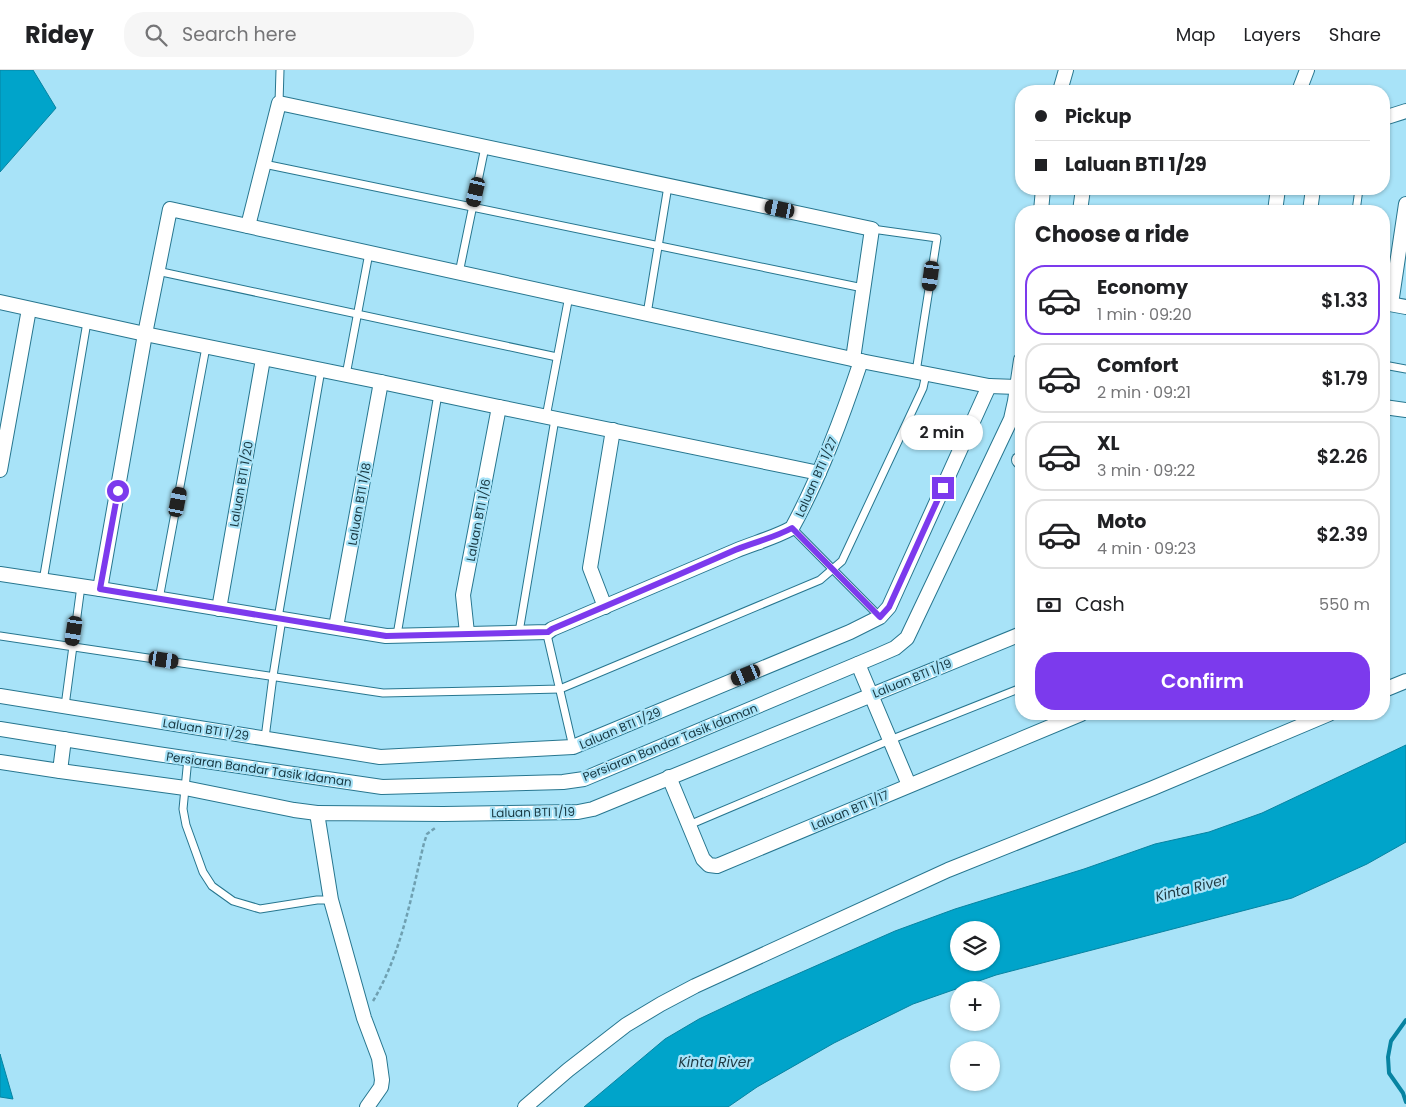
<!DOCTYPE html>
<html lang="en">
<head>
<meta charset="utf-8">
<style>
  body { margin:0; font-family:Poppins,sans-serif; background:#f6f6f6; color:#202124; height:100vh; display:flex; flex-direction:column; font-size:19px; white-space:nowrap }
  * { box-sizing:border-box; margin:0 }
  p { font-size:16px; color:#757577 }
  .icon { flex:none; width:28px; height:28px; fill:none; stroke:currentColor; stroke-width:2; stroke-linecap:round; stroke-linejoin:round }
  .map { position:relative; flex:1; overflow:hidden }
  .drawer { position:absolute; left:1015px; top:135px; width:375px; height:515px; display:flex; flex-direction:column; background:#fff; border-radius:20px; box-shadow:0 1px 4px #0004 }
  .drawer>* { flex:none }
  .guide { position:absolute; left:1015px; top:15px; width:375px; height:110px; border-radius:20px; box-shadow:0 1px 4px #0004; display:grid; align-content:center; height:110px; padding:0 20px; background:#fff }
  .tools { position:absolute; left:950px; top:851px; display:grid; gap:10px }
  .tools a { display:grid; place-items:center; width:50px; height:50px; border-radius:50%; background:#fff; box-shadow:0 1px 4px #0004; font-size:25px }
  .end { position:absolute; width:22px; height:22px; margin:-11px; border:6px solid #7c3aed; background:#fff; box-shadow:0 0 0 2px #fff }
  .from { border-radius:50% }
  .bubble { position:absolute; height:35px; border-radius:18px; background:#fff; box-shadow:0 1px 4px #0004; font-size:16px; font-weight:600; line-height:35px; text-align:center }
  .car { position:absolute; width:15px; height:30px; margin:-15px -8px; border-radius:6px; box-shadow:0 0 4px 1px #0007; background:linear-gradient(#222 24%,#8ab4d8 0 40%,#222 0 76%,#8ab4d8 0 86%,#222 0) }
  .guide b { display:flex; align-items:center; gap:18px; height:48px; font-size:19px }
  .guide b+b { border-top:1px solid #e0e0e0 }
  .guide i { width:12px; height:12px; background:#202124 }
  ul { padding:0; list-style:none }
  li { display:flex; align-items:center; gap:15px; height:70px; margin:0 10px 8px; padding:0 10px; border:2px solid #e0e0e0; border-radius:20px }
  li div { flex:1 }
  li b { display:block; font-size:19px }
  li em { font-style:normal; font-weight:600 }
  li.active { border-color:#7c3aed }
  li>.icon { width:45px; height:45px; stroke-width:1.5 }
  h2 { padding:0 20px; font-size:22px; line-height:60px }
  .pay { display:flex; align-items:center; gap:12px; height:55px; padding:0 20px; font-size:19px }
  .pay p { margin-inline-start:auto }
  .button { display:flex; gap:10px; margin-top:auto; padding:10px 20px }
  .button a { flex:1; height:58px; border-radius:20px; background:#7c3aed; color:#fff; font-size:20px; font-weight:600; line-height:58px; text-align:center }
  header { display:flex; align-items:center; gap:30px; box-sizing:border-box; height:70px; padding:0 25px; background:#fff; border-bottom:1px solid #e0e0e0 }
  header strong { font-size:24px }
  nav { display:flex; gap:28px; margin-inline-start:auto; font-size:18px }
  .search { width:350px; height:45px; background:#f6f6f6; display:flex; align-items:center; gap:12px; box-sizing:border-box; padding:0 18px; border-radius:20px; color:#757577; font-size:19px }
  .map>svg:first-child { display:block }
  .water { fill:#00a4ca; stroke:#0783a1; fill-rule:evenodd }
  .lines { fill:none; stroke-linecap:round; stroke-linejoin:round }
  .stream { stroke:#0783a1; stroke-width:4 }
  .service-casing { stroke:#27768f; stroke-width:9 }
  .minor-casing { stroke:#27768f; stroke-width:16 }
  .path { stroke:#6fa0b1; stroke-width:2.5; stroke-dasharray:4 2.5; stroke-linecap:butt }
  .service { stroke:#fff; stroke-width:7 }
  .minor { stroke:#fff; stroke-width:14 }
  .route { stroke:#7c3aed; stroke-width:6 }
  .labels { text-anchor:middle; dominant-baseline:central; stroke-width:4.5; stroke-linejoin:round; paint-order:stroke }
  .street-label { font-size:12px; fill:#173741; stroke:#a8e3f8 }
  .water-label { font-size:14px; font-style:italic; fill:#1f3a43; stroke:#a8e3f8 }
</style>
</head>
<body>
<header>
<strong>Ridey</strong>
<div class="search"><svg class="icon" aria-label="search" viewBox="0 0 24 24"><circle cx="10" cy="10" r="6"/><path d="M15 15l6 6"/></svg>Search here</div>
<nav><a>Map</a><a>Layers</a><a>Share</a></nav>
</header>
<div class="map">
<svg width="1406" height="1037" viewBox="0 0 1406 1037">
  <rect width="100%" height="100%" fill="#a8e3f8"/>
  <g class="water">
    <path d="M0,0H33L56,38L0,102Z"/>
    <path d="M1406,675V772L1367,794L1292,828L996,905L913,934L834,973L757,1017L728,1037H584L665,969L699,949L752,924L895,861L955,839L1084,799L1155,774L1209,762L1262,743ZM959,860H991V892H959Z"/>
    <path d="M0,984L13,1029L0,1027Z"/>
  </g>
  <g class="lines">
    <path class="stream" d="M1406,950L1391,971L1388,987L1389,1003L1403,1023L1406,1032"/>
    <defs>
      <g id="service">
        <path d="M279,33L280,0"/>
        <path d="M264,94L863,218"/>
        <path d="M1356,141L1359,119"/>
        <path d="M872,159L937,168L916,302"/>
        <path d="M157,201L557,287"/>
        <path d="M459,203L485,77"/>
        <path d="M647,244L668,116"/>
        <path d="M1384,295L1406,299"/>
        <path d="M346,305L369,183"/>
        <path d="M546,347L569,226"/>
        <path d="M792,458L880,547"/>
        <path d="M43,511L87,252"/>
        <path d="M159,529L206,277"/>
        <path d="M278,548L321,300"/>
        <path d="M519,562L555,349"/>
        <path d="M548,562V569L573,677"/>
        <path d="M397,565L438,324"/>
        <path d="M0,566L383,623L560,619L820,510L842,491L923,318L926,304"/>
        <path d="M65,636L81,516"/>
        <path d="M265,668L273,606L282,549"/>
        <path d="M188,688L183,739L186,755L203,802L212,816L233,831L260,839L317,830H331"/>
        <path d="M689,755L890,670L1021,618"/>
      </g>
      <g id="minor">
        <path d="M1060,21L1066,0"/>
        <path d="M1299,21L1307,0"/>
        <path d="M1384,48L1406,41"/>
        <path d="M1041,141L1043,119"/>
        <path d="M1080,141L1083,119"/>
        <path d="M1275,141L1278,119"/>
        <path d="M1310,141L1313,119"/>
        <path d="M248,156L279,33L872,159L853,289"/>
        <path d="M0,232L145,264L381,312L499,337L819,403"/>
        <path d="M1384,233L1406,237"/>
        <path d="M1391,234L1406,134"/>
        <path d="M1384,337L1406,340"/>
        <path d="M1019,390L1021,392"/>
        <path d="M0,400L29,239"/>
        <path d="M0,504L100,519L386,566L548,562L552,559C613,533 674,507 735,481C754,473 774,468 792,458C821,405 842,348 861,291"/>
        <path d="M100,519L145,264L170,139L861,291L989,316L1017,317"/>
        <path d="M605,537L590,498L613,360"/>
        <path d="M219,539L263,289"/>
        <path d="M336,557L381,312"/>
        <path d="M467,563L463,525L499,337"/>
        <path d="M858,594L909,715"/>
        <path d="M1384,620L1406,611"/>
        <path d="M0,626L380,687L573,677L850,562L880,547L889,537L989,316"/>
        <path d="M0,659L157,684L382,717L563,712L584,709L879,585L895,578L907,568L1011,349L1015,331L1021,290"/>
        <path d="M0,692L60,701L64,669"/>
        <path d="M60,701L185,718L294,740L317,743"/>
        <path d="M669,707L703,789L709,795L717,796L1081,644"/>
        <path d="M367,1037L381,1017L382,1010L379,988L364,948L331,830L317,743L443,744L578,742L593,739L1021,564"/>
        <path d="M525,1037L568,1000L626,955L661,934L695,916L948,800L1153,718L1329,644"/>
      </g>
    </defs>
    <use href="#service" class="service-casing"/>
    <use href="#minor" class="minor-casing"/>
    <path class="path" d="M373,931C402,882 411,827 424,773L427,764L435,758"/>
    <use href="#service" class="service"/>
    <use href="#minor" class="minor"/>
  </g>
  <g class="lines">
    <path class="route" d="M118,421L100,519L386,566L548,562L552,559C613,533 674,507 735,480C754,472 774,468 792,458L880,547L889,537L943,418"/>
  </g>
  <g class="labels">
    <g class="street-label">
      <text transform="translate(816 407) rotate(-66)">Laluan BTI 1/27</text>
      <text transform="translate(241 414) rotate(-80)">Laluan BTI 1/20</text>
      <text transform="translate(359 434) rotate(-80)">Laluan BTI 1/18</text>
      <text transform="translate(478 450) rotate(-79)">Laluan BTI 1/16</text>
      <text transform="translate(912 608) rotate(-22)">Laluan BTI 1/19</text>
      <text transform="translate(620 658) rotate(-23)">Laluan BTI 1/29</text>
      <text transform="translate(206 659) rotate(9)">Laluan BTI 1/29</text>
      <text transform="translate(670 672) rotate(-22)">Persiaran Bandar Tasik Idaman</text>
      <text transform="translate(259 699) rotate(8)">Persiaran Bandar Tasik Idaman</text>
      <text transform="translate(850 740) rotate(-23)">Laluan BTI 1/17</text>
      <text transform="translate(533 742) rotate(-1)">Laluan BTI 1/19</text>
    </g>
    <g class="water-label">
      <text transform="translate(1191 818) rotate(-14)">Kinta River</text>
      <text x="715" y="992">Kinta River</text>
    </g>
  </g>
</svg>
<div class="tools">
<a><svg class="icon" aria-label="layers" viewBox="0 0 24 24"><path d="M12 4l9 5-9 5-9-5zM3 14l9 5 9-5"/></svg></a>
<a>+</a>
<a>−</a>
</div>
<i class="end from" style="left:118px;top:421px"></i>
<i class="end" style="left:943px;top:418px"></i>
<div class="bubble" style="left:901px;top:345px;width:82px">2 min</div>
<i class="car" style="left:476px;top:122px;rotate:193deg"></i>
<i class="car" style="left:780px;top:139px;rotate:282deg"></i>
<i class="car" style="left:931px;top:206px;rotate:188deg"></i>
<i class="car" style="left:178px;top:432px;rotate:11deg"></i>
<i class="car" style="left:74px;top:561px;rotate:189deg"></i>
<i class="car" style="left:164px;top:590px;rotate:99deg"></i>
<i class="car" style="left:746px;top:605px;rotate:248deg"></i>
<div class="guide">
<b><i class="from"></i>Pickup</b>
<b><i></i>Laluan BTI 1/29</b>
</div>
<section class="drawer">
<h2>Choose a ride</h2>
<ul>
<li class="active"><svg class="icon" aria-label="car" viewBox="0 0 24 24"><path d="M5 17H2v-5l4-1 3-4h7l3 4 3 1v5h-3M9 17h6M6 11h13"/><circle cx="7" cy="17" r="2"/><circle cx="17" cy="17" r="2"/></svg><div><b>Economy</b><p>1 min · 09:20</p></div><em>$1.33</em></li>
<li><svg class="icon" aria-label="car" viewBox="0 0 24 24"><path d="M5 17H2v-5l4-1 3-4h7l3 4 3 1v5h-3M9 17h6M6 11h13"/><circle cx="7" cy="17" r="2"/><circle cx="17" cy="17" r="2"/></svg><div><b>Comfort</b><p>2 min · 09:21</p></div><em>$1.79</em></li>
<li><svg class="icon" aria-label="car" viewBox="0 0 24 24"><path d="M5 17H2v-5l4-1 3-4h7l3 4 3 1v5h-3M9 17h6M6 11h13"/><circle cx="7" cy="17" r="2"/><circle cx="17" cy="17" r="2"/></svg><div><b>XL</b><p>3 min · 09:22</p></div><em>$2.26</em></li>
<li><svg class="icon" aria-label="car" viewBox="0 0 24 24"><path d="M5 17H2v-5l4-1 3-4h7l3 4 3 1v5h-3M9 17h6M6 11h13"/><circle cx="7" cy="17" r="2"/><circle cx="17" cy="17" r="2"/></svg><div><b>Moto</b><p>4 min · 09:23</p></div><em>$2.39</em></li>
</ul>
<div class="pay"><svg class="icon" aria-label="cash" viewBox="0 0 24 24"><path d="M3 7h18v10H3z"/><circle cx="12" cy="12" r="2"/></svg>Cash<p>550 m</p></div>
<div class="button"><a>Confirm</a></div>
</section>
</div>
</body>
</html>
